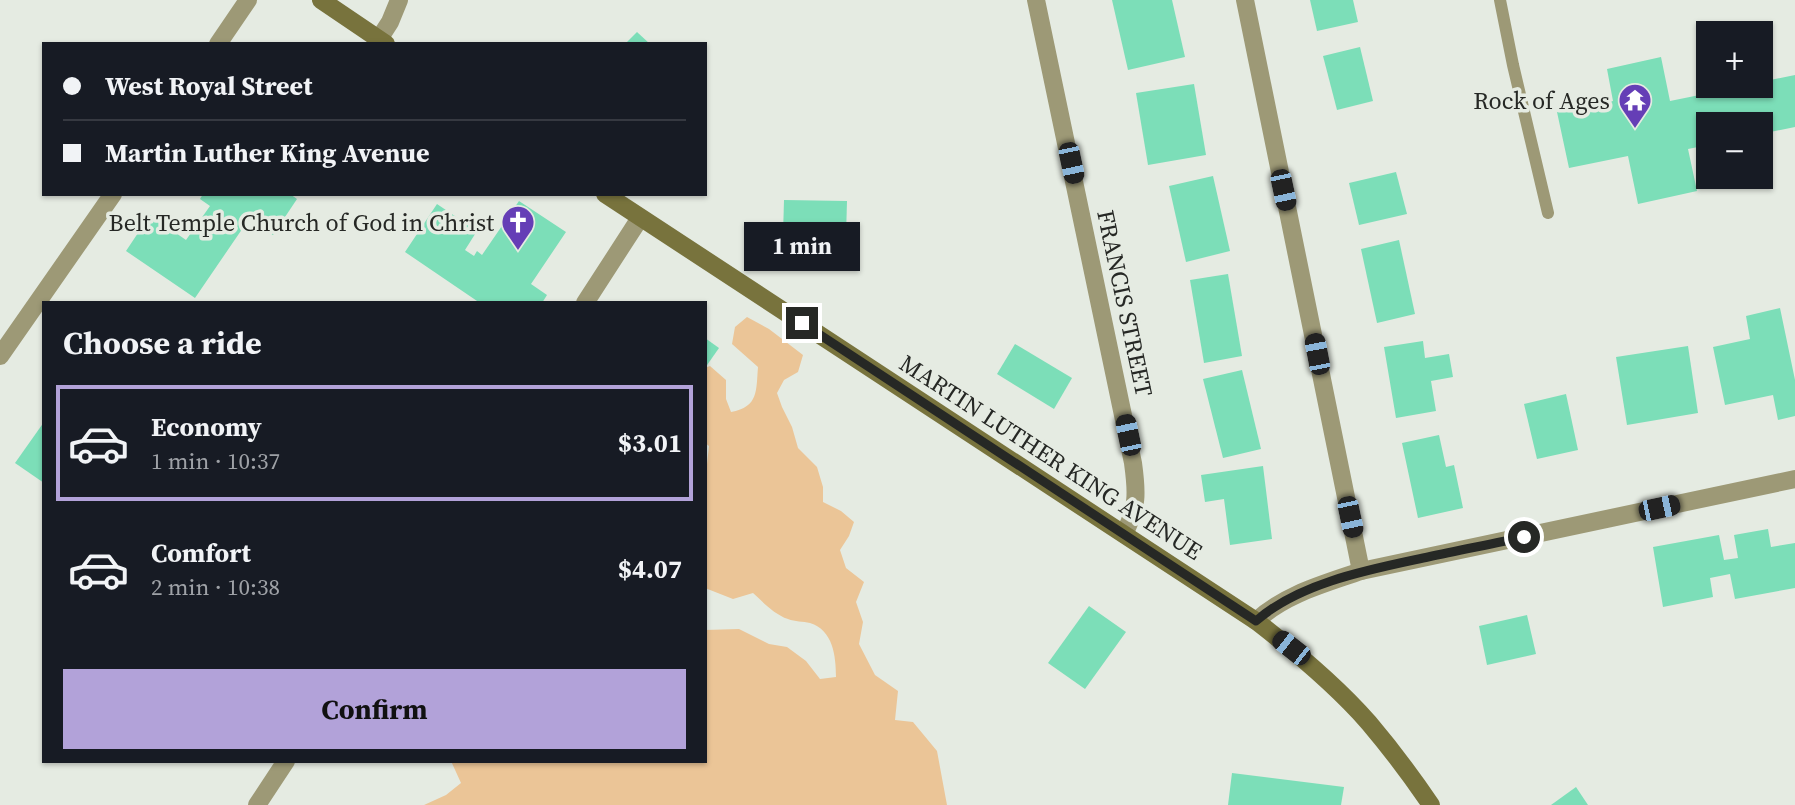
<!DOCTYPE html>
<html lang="en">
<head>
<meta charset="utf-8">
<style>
  body { margin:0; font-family:"Source Serif 4",serif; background:#242831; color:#f1f3f6; height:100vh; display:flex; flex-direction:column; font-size:26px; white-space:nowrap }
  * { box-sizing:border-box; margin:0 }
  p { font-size:23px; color:#9ea1a6 }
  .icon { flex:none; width:38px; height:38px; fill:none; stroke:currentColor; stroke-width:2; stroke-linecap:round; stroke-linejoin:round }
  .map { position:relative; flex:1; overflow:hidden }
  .sheet { position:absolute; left:42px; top:301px; width:665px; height:462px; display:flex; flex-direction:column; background:#171b24; border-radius:0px; box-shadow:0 2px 5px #0004 }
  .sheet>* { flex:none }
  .banner { position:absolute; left:42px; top:42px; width:665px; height:154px; border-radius:0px; box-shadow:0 2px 5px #0004; display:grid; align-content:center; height:154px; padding:0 21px; background:#171b24 }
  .controls { position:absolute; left:1696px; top:21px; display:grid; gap:14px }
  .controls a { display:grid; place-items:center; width:77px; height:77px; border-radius:0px; background:#171b24; box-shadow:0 2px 5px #0004; font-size:35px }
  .end { position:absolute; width:32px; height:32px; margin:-16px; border:9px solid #262825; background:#fff; box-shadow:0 0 0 4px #fff }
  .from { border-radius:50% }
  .bubble { position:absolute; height:49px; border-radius:0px; background:#171b24; box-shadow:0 2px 5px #0004; font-size:23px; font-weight:700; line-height:49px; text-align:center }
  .car { position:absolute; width:21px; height:42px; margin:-21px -10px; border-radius:9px; box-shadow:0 0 5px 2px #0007; background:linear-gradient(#222 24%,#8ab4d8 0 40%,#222 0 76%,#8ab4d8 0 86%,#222 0) }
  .banner b { display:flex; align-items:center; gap:24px; height:66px; font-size:26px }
  .banner b+b { border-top:2px solid #363941 }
  .banner i { width:18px; height:18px; background:#f1f3f6 }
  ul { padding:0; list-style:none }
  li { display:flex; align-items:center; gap:21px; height:116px; margin:0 14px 10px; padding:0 7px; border:4px solid transparent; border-radius:0px }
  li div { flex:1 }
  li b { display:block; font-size:26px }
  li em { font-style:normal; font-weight:700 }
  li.active { border-color:#b2a2d9 }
  li>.icon { width:63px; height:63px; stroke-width:1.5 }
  h2 { padding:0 21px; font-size:32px; line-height:84px }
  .cta { display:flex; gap:14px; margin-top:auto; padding:14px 21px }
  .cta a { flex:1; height:80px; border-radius:0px; background:#b2a2d9; color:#111; font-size:28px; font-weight:700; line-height:80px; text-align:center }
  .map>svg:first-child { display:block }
  .green { fill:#ebc597 }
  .building { fill:#7cdeb8 }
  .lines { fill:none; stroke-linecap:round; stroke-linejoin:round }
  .lane { stroke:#9d9976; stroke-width:12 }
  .street { stroke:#9d9976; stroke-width:18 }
  .secondary { stroke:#78733d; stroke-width:18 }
  .route { stroke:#262825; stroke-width:9 }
  .labels { text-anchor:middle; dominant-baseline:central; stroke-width:7; stroke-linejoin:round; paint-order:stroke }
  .poi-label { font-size:24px; fill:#262825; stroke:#e5ebe2; text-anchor:end }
  .street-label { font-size:24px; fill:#262825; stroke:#e5ebe2 }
</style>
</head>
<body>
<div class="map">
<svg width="1795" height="805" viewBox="0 0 1795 805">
  <rect width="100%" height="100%" fill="#e5ebe2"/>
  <path class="green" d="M747,317L769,329L803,355L798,372L784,380L777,393L782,407L792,427L798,448L817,467L823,487V502L841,511L854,522L849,536L840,550L846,568L864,582L856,602L863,622L859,644L875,675L898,691L895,720L913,722L937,751L947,805H424L446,795L461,783L451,761H705V630L739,629L769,644L787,647L806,661L820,679L836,677C836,656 833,630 810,623C803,621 795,622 788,619C774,614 764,603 753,593L733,599L705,588V467L707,464L709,446L705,443V368L710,366L726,380V399L731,412C759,407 756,390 758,367L732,344L735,327Z"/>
  <g class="building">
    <path d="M1112,0H1172L1185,57L1128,70Z"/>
    <path d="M1310,0H1353L1358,22L1317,31Z"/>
    <path d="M637,32L650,44H625Z"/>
    <path d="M1360,47L1373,101L1337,110L1323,56Z"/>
    <path d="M1661,57L1670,101L1744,86H1760V82L1795,75V127L1760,134V124H1708V145L1688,149L1697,191L1638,204L1628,156L1569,168L1557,112L1613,101L1607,69Z"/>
    <path d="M1194,84L1206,155L1148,165L1136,93Z"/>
    <path d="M1396,172L1407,214L1359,225L1349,183Z"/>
    <path d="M1213,176L1230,251L1186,262L1169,186Z"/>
    <path d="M203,194H290L297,199L273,235L249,219L195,298L126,251L150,215L186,240L210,206L200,199Z"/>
    <path d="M784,200L847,201L846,236L783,235Z"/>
    <path d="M519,201L566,232L531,284L547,295L542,303H480L405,252L437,204L477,231L465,250L474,256L477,251L482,255Z"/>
    <path d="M1399,240L1415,314L1377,323L1361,249Z"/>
    <path d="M1228,274L1242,356L1204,363L1190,280Z"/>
    <path d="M1780,308L1795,380V416L1778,420L1773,395L1725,405L1713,347L1750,339L1746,316Z"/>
    <path d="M705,338L719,348L705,368Z"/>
    <path d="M1423,341L1425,358L1449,354L1453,377L1431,381L1436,411L1396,418L1384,347Z"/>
    <path d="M1015,344L1072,378L1054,409L997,374Z"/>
    <path d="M1688,346L1698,413L1627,425L1616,357Z"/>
    <path d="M1242,370L1261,449L1223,458L1203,379Z"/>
    <path d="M1566,394L1578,450L1537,459L1524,404Z"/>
    <path d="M44,422V483L15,463Z"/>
    <path d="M1439,435L1446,467L1454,465L1463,508L1418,518L1402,443Z"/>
    <path d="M1263,466L1272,539L1230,545L1224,499L1205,502L1201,475Z"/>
    <path d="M1768,529L1771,547L1795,543V588L1735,599L1730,574L1710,578L1713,597L1663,607L1653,547L1719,535L1724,560L1738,558L1734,535Z"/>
    <path d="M1089,606L1126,632L1085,689L1048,663Z"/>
    <path d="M1527,615L1536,654L1487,665L1479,626Z"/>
    <path d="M1232,773L1344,787L1341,805H1228Z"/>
    <path d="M1576,787L1588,805H1551Z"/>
  </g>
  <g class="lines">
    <path class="lane" d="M1500,0L1513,65L1548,213"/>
    <g class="street">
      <path d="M1036,0L1133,463C1137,492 1138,507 1124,534"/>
      <path d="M1245,0L1361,571"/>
      <path d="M379,39L390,22L399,0"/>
      <path d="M218,44L248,0"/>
      <path d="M585,303L640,218"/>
      <path d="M0,356L113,194"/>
      <path d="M1256,621C1285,594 1324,584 1361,571L1795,479"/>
      <path d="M257,805L286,761"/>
    </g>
    <g class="secondary">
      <path d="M321,0L386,44"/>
      <path d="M605,194L1256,621C1296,652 1336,685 1369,723C1391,749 1412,777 1431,805"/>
    </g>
  </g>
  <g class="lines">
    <path class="route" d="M802,323L1256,621C1300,582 1372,569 1428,557C1460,550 1492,544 1524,537"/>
  </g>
  <defs>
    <symbol id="temple-pin" viewBox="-11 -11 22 30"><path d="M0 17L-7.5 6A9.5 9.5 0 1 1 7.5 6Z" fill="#653eb6" stroke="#e5ebe2"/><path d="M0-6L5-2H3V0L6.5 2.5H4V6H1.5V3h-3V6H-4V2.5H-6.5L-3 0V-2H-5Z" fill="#fff"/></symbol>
    <symbol id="church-pin" viewBox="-11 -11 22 30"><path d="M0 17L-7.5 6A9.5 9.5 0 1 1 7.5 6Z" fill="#653eb6" stroke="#e5ebe2"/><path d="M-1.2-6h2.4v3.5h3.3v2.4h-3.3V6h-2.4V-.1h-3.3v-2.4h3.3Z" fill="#fff"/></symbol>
  </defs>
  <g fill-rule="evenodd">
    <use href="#temple-pin" x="1616" y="81" width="38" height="52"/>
    <use href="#church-pin" x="499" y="203" width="38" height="52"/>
  </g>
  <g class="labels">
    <g class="poi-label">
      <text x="1610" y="100">Rock of Ages</text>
      <text x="494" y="222">Belt Temple Church of God in Christ</text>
    </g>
    <g class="street-label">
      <text transform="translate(1125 303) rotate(78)">FRANCIS STREET</text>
      <text transform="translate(1051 457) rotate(33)">MARTIN LUTHER KING AVENUE</text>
    </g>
  </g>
</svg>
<div class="controls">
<a>+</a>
<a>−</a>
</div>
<i class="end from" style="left:1524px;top:537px"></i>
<i class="end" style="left:802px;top:323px"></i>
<div class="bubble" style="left:744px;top:222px;width:116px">1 min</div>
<i class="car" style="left:1071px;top:163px;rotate:168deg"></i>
<i class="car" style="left:1283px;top:190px;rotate:168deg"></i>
<i class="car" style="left:1317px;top:354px;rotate:349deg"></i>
<i class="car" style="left:1128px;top:435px;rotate:348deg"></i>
<i class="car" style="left:1659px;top:508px;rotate:78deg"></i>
<i class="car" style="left:1350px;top:517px;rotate:168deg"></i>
<i class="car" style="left:1291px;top:648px;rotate:308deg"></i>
<div class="banner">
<b><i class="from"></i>West Royal Street</b>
<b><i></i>Martin Luther King Avenue</b>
</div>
<section class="sheet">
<h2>Choose a ride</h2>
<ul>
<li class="active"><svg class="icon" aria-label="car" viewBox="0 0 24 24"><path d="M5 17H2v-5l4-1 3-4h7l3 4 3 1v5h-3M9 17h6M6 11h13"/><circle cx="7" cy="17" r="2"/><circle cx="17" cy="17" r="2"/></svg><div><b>Economy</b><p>1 min · 10:37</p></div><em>$3.01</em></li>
<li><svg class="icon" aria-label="car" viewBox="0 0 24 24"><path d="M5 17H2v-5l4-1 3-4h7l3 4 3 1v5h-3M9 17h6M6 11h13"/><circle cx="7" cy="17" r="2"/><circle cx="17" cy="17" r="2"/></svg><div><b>Comfort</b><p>2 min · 10:38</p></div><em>$4.07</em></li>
</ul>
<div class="cta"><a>Confirm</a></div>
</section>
</div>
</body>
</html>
